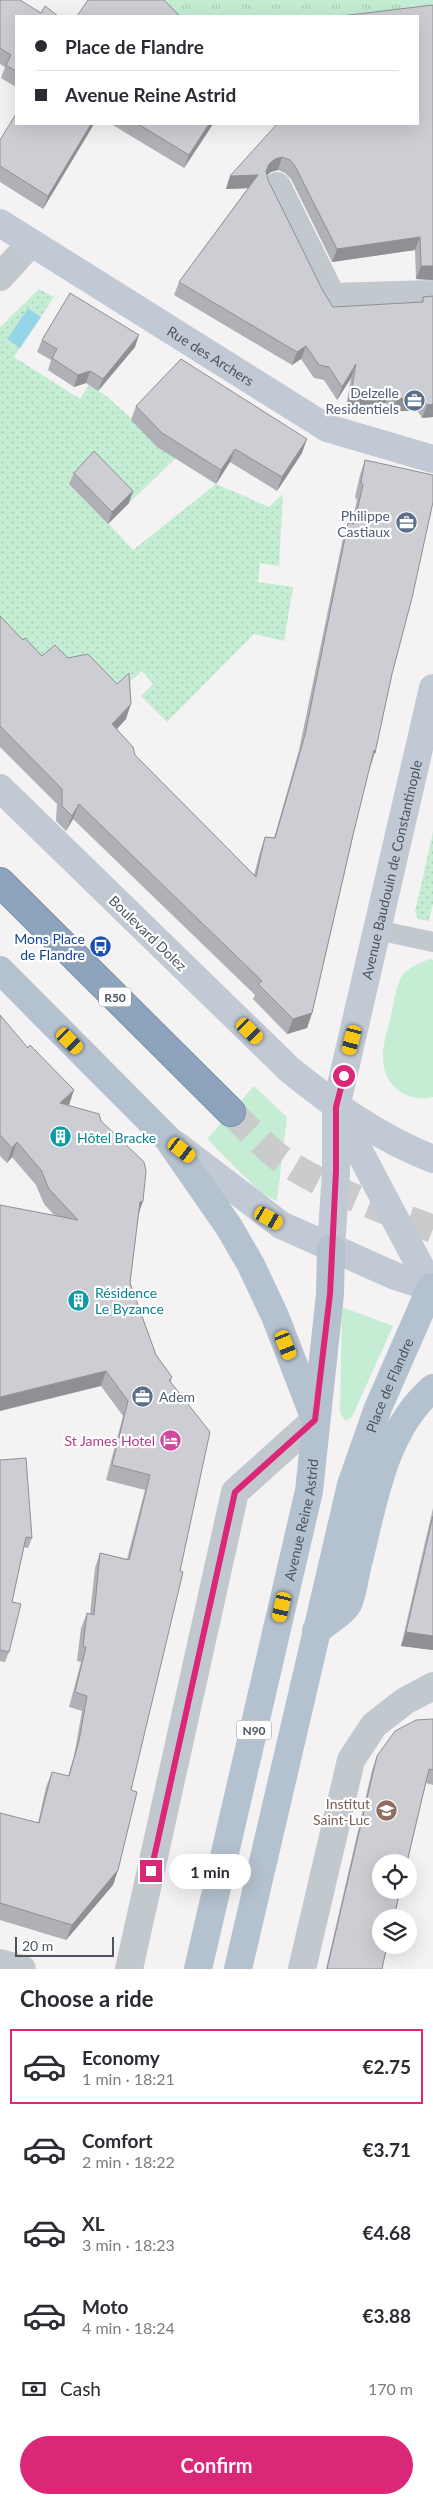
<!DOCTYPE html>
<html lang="en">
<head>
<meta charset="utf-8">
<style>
  body { margin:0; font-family:Lato,sans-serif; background:#f7f7f7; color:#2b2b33; height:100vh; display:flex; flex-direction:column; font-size:19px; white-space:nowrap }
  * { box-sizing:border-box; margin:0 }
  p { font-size:16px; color:#7c7c81 }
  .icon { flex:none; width:28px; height:28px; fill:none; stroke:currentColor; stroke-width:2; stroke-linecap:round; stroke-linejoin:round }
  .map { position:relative; height:1969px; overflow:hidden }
  .sheet { display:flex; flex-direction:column; background:#fff; flex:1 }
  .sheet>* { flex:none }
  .banner { position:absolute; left:15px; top:15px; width:404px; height:110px; border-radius:0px; box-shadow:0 5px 20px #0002; display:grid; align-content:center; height:110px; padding:0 20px; background:#fff }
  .buttons { position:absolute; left:372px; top:1854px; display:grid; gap:10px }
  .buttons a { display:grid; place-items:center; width:45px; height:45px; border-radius:50%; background:#fff; box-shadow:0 5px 20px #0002; font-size:25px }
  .scale { position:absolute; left:15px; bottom:12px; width:99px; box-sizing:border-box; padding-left:5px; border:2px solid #4a555e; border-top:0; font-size:14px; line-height:18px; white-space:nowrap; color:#4a555e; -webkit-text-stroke:4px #fff; paint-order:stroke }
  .end { position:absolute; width:22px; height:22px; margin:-11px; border:6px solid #db2777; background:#fff; box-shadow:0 0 0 2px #fff }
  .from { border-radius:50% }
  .bubble { position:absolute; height:35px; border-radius:18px; background:#fff; box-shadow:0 5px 20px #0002; font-size:16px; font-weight:700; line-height:35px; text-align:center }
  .car { position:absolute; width:15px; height:30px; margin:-15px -8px; border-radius:6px; box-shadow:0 0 4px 1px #0007; background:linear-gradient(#f5c518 24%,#345 0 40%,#f5c518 0 76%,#345 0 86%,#f5c518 0) }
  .banner b { display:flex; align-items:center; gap:18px; height:48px; font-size:19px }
  .banner b+b { border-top:1px solid #e1e1e2 }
  .banner i { width:12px; height:12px; background:#2b2b33 }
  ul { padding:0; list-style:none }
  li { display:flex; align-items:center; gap:15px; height:75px; margin:0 10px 8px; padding:0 10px; border:2px solid transparent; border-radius:0px }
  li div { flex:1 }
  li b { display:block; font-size:19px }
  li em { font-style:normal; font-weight:700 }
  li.active { border-color:#db2777 }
  li>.icon { width:45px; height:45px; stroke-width:1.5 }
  h2 { padding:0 20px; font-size:22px; line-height:60px }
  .pay { display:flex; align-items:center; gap:12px; height:55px; padding:0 20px; font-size:19px }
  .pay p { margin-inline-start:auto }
  .button { display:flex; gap:10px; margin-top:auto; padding:10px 20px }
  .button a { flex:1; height:58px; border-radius:30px; background:#db2777; color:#fff; font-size:20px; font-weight:700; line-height:58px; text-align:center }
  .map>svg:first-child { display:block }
  .grass { fill:url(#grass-dots) }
  .park { fill:url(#park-tufts) }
  .garden { fill:#c4edd4 }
  .water { fill:#94d5e7 }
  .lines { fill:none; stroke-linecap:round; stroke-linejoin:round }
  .highway-tunnel { stroke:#cacbcd; stroke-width:28; stroke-dasharray:28 14; stroke-linecap:butt }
  .highway-casing { stroke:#788fa8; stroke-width:30 }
  .lane { stroke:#c1c9cf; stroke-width:20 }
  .street { stroke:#c1c9cf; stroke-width:28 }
  .secondary { stroke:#c1cad4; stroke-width:28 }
  .primary { stroke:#b4c1ce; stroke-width:28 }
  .highway { stroke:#8da4bc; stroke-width:28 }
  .wall { fill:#afb1b6 }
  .shaded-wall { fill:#8f9094 }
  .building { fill:#ccced4; stroke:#8f9094 }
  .route { stroke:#db2777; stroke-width:6 }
  .labels { text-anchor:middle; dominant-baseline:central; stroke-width:4.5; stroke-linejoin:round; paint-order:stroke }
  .shield { fill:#fff; stroke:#80888e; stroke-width:1 }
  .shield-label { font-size:12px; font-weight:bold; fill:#4a555e }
  .street-label { font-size:14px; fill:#4a555e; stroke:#fff }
  .service-label { font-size:14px; fill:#4e5e75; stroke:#fff; text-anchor:end }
  .transit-label { font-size:14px; fill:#164399; stroke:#fff; text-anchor:end }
  .culture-label { font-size:14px; fill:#0d838f; stroke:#fff; text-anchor:start }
  .hotel-label { font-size:14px; fill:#b23c85; stroke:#fff; text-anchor:end }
  .education-label { font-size:14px; fill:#785e54; stroke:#fff; text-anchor:end }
</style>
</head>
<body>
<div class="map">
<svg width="433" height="1969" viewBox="0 0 433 1969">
  <defs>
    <pattern id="grass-dots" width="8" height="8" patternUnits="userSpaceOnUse" patternTransform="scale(1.25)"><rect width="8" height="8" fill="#c4edd4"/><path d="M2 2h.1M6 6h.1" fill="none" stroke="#aacdb8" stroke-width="1.8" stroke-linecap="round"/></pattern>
    <pattern id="park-tufts" width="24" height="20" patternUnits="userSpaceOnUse" patternTransform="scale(1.25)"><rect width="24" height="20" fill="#c4edd4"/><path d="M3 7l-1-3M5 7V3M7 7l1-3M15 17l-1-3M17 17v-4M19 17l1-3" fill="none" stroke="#aacdb8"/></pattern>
  </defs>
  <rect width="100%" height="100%" fill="#f4f2f2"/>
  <g class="grass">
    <path d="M39,289L54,297L41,317L28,308L7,339L20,348L14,357L80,399L89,385L105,395L176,458L108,523L133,550L216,484L269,507L283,494L279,566L260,563L258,582L293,587L284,641L254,634L167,722L141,696L153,684L142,671L101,708L36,671L0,636V327Z"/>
    <path d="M433,832V904L429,921L418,919L415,912Z"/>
  </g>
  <path class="park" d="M146,0H433V17L162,16Z"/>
  <g class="garden">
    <path d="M429,959L433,960V1097C407,1103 383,1086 383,1058C382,1045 388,1029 391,1016C394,1003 396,982 405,972C412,966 421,963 429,959Z"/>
    <path d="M254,1086L287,1117L277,1201L261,1193L207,1139Z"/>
    <path d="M342,1307L393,1326L352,1417L346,1421L340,1413Z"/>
  </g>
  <path class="water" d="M28,308L41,317L20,348L7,339Z"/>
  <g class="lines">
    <path class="highway-tunnel" d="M231,1112C248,1128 265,1148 284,1161C329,1190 383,1210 433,1229"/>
    <defs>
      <path id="highway" d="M0,882L231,1112"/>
    </defs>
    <use href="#highway" class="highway-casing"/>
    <path class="lane" d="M377,930L433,942"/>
    <g class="street">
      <path d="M277,186L332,297L433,294"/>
      <path d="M0,277L31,243"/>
      <path d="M0,1963L22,1969"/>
      <path d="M129,1969L235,1492L315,1420"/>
      <path d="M302,1969L351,1760L374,1725L405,1701L433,1686"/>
    </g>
    <g class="secondary">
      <path id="s1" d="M0,223L327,428L433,459"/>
      <path d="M0,788L290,1070C335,1106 379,1138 433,1159"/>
      <path d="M338,1111L431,1287"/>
      <path d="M175,1144L281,1225L395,1276L433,1288"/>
      <path id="s2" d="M331,1248L336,1171V1107L433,688"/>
    </g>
    <g class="primary">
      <path d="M0,970L168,1139L229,1227L251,1265L275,1316L313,1414"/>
      <path d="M316,1631C323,1625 344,1612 348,1604C354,1591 355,1573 359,1560C374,1500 384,1430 433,1388"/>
      <path id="s3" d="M198,1969L309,1491L330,1294L331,1248"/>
      <path id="s4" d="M238,1969L351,1485L378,1408L431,1287"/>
    </g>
    <use href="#highway" class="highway"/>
  </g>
  <g class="wall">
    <path d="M0,0L41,13L16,16V87L1,78L5,67L0,64Z"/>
    <path d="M433,5V280L416,279L415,250L332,262L291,179L285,173L278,170L271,172L267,175L268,180L323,291L333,307L421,302L423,297L433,296V417L422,418L417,410L391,412L386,403L346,407L351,378L337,400L324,380L314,378L301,359L292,365L174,295L179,282L248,188L226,189L230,176Z"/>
    <path d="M16,124H94L43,209L0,182V140Z"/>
    <path d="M111,124H213L184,168Z"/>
    <path d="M42,340L135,347L98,391L86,383L74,387L48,370L51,360L37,352Z"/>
    <path d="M136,406L302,453L277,491L230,462L216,484L157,447L131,420Z"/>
    <path d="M365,460L392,674L375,753L370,768L369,767L312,1013L307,1028L287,1034L253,999L255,995L73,819L66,831L56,821L57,804L0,747V616L23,640L42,656L126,719L117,729L135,755L254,875L260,852L265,837L274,838L299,750L343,538L348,523H352L357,500L355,497L360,475Z"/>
    <path d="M74,473L129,503L108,524L69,484Z"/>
    <path d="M0,1015L68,1105L101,1121L143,1201L139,1211L130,1283L156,1355L172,1377L171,1382L131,1790L118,1870L113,1885L66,1940L0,1920V1813L38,1823L46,1787L52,1772L68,1776L74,1756L82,1711L69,1707L81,1662L77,1661L81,1628L87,1613L90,1614L95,1568L100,1553L127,1559L145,1490L106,1480L123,1416L101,1386L55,1216L44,1204L36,1185L12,1157L7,1163L0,1156Z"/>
    <path d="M0,1460L32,1538L28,1548L24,1547L12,1602L9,1652L5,1662L0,1661Z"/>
    <path d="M433,1508V1650L401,1646Z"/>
    <path d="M433,1719V1785L426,1783L382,1969H326L372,1770L377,1756Z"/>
  </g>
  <g class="shaded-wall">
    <path d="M91,124H94L43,209L48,196Z"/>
    <path d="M209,124H213L184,168L189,155Z"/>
    <path d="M282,157L278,170L271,172L264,177L269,164L275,159Z"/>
    <path d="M258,175L253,188L226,189L230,176Z"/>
    <path d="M420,237L415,250L332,262L337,249Z"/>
    <path d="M421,266H433V280L416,279Z"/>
    <path d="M139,335L135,347L98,391L103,379Z"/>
    <path d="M306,346L301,359L292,365L297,352Z"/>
    <path d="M356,364L351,378L337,400L342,387Z"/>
    <path d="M90,371L86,383L74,387L78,375Z"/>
    <path d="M391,390L386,403L346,407L351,393Z"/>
    <path d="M422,397L417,410L391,412L396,399Z"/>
    <path d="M433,404V417L422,418L427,405Z"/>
    <path d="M307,439L302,453L277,491L282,477Z"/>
    <path d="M235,449L230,462L216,484L221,470Z"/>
    <path d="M133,491L129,503L108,524L112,512Z"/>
    <path d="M131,704L126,719L107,739L112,724Z"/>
    <path d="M79,804L73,819L66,831L72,816Z"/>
    <path d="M312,1013L307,1028L287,1034L293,1019Z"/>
    <path d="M74,1090L69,1105L60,1103Z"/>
    <path d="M17,1142L12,1157L7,1163L12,1148Z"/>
    <path d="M143,1201L138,1216L140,1202Z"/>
    <path d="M106,1371L101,1386L0,1411V1397Z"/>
    <path d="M406,1632L433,1636V1650L401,1646Z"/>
    <path d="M118,1870L113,1885L66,1940L72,1925Z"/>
  </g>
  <g class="building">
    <path d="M0,0H20L41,13L45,6L58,16H16V71L6,65L11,55L0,48Z"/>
    <path d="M88,0H164L180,16H77Z"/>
    <path d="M433,5V266H421L420,237L337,249L295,166L290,160L282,157L275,159L269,164L266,171L268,180L323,291L333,307L423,302V297L433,296V404L427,405L422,397L396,399L391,390L351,393L356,364L342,387L329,367L319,365L306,346L297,352L179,282L258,175L230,176L277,124H418V16H341Z"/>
    <path d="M16,114V124H91L48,196L0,166V140Z"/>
    <path d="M138,124H209L189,155Z"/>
    <path d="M70,293L139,335L103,379L90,371L78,375L52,358L57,349L42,340Z"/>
    <path d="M181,359L307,439L282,477L235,449L221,470L162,433L136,406Z"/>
    <path d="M94,451L133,491L112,512L74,473Z"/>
    <path d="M365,460L433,475V502L412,598L392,674L375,753L374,750L353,835L312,1013L293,1019L258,984L262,981L79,804L72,816L62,806V789L0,726V616L23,640L25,638L42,656L55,645L68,658L88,654L117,684L129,673L131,704L112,724L133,747L135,755L256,877L265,837L275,838L305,735L348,523L354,524L363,485L361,482Z"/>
    <path d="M0,1015L28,1048L30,1045L74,1090L60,1103L99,1114L101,1121L144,1162L146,1171L143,1201L140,1202L130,1283L156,1355L172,1377L169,1380L210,1432L180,1571L183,1572L131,1790L137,1792L118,1870L72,1925L0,1903V1813L39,1823L52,1772L69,1776L79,1741L87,1696L75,1692L86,1647L83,1646L87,1613L94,1615L100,1553L129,1560L150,1475L112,1465L128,1401L106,1371L0,1397V1205L78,1220L49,1189L41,1170L17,1142L12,1148L0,1135Z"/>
    <path d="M26,1458L32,1538L26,1537L12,1602L21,1604L9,1652L0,1650V1460Z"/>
    <path d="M433,1516V1636L406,1632Z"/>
    <path d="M433,1719V1770L429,1769L407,1862H381V1890H400L394,1918H381V1945H387L382,1969H327L377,1756L395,1731L416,1720Z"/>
  </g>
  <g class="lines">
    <path class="route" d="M151,1871L235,1492L315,1420L330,1294L336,1171V1107L344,1076"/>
  </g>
  <defs>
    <symbol id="office-disc" viewBox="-11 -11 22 22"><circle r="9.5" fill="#5c6f8a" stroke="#fff"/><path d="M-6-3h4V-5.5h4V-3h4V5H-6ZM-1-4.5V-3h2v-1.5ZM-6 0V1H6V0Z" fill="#fff"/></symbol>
    <symbol id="bus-disc" viewBox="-11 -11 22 22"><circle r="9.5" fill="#1a4fb4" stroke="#fff"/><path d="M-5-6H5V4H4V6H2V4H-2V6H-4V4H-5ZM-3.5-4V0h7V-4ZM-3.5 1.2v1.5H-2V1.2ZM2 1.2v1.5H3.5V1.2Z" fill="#fff"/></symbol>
    <symbol id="building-disc" viewBox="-11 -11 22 22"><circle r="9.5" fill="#0f9aa8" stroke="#fff"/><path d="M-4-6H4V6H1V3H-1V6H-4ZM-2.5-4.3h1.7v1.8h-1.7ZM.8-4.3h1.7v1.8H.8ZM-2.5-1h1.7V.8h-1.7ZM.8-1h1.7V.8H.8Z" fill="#fff"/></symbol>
    <symbol id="hotel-disc" viewBox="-11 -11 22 22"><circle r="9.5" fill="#d1479c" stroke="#fff"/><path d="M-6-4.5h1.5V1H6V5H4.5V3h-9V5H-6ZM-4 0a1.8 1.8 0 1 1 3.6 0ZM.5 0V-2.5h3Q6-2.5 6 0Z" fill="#fff"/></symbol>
    <symbol id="school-disc" viewBox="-11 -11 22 22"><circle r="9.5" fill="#8d6e63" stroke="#fff"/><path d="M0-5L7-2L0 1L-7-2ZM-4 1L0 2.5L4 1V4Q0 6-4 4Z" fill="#fff"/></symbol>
  </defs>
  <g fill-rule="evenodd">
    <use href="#office-disc" x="402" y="388" width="25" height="25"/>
    <use href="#office-disc" x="394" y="510" width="25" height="25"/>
    <use href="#bus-disc" x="88" y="934" width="25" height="25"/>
    <use href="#building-disc" x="48" y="1124" width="25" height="25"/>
    <use href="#building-disc" x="66" y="1288" width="25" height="25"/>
    <use href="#office-disc" x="130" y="1384" width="25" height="25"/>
    <use href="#hotel-disc" x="158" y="1428" width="25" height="25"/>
    <use href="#school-disc" x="374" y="1798" width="25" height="25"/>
  </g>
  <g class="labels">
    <g class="shield">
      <rect x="99" y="987.5" width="32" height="19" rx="4"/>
      <rect x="236.5" y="1720.5" width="35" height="19" rx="4"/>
    </g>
    <g class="shield-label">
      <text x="115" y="997">R50</text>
      <text x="254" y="1730">N90</text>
    </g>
    <g class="street-label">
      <text stroke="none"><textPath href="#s1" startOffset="249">Rue des Archers</textPath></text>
      <text stroke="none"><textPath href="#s2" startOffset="385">Avenue Baudouin de Constantinople</textPath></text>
      <text transform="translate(148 933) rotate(44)">Boulevard Dolez</text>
      <text stroke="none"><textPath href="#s4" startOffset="604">Place de Flandre</textPath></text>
      <text stroke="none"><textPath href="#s3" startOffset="461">Avenue Reine Astrid</textPath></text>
    </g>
    <g class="service-label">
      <text x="399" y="392">Delzelle<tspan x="399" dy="16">Residentiels</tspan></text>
      <text x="390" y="515">Philippe<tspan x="390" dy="16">Castiaux</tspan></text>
      <text x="159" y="1396" text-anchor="start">Adem</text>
    </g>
    <g class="transit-label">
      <text x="85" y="938">Mons Place<tspan x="85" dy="16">de Flandre</tspan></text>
    </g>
    <g class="culture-label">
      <text x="77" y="1137">Hôtel Bracke</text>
      <text x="95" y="1292">Résidence<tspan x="95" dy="16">Le Byzance</tspan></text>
    </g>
    <g class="hotel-label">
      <text x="155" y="1440">St James Hotel</text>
    </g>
    <g class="education-label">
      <text x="370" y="1803">Institut<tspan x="370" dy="16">Saint-Luc</tspan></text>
    </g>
  </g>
</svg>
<div class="buttons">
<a><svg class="icon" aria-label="locate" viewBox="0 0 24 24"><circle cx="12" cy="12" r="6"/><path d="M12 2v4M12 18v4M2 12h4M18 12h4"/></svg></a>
<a><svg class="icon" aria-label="layers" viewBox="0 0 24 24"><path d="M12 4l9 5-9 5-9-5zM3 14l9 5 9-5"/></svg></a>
</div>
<div class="scale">20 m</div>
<i class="end from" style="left:344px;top:1076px"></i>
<i class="end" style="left:151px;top:1871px"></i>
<div class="bubble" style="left:169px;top:1854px;width:82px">1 min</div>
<i class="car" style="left:250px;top:1031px;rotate:134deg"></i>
<i class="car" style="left:352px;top:1040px;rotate:195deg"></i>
<i class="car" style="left:70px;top:1041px;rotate:135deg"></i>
<i class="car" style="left:182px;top:1150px;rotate:128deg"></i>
<i class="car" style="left:269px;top:1218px;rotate:120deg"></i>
<i class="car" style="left:286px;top:1345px;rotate:158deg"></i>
<i class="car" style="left:282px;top:1607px;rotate:193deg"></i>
<div class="banner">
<b><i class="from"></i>Place de Flandre</b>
<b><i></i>Avenue Reine Astrid</b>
</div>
</div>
<section class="sheet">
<h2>Choose a ride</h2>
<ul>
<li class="active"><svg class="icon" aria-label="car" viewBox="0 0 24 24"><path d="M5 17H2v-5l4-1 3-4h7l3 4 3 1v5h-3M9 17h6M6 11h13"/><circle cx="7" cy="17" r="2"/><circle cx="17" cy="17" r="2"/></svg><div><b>Economy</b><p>1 min · 18:21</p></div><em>€2.75</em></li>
<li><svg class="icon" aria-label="car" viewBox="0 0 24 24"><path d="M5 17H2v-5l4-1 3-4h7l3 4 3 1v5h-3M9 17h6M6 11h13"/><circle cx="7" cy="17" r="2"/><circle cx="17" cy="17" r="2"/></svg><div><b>Comfort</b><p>2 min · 18:22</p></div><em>€3.71</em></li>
<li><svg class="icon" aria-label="car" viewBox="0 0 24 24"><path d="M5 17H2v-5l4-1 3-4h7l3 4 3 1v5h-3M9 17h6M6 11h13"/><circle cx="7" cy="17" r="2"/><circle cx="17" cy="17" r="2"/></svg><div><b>XL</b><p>3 min · 18:23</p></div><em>€4.68</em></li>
<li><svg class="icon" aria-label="car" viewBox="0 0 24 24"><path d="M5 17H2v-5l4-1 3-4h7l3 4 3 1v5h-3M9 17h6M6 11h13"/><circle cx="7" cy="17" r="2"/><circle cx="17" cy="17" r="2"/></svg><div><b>Moto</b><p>4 min · 18:24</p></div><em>€3.88</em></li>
</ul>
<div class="pay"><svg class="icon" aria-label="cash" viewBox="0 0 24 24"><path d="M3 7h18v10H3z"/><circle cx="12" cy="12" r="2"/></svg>Cash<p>170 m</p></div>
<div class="button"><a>Confirm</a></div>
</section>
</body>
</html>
